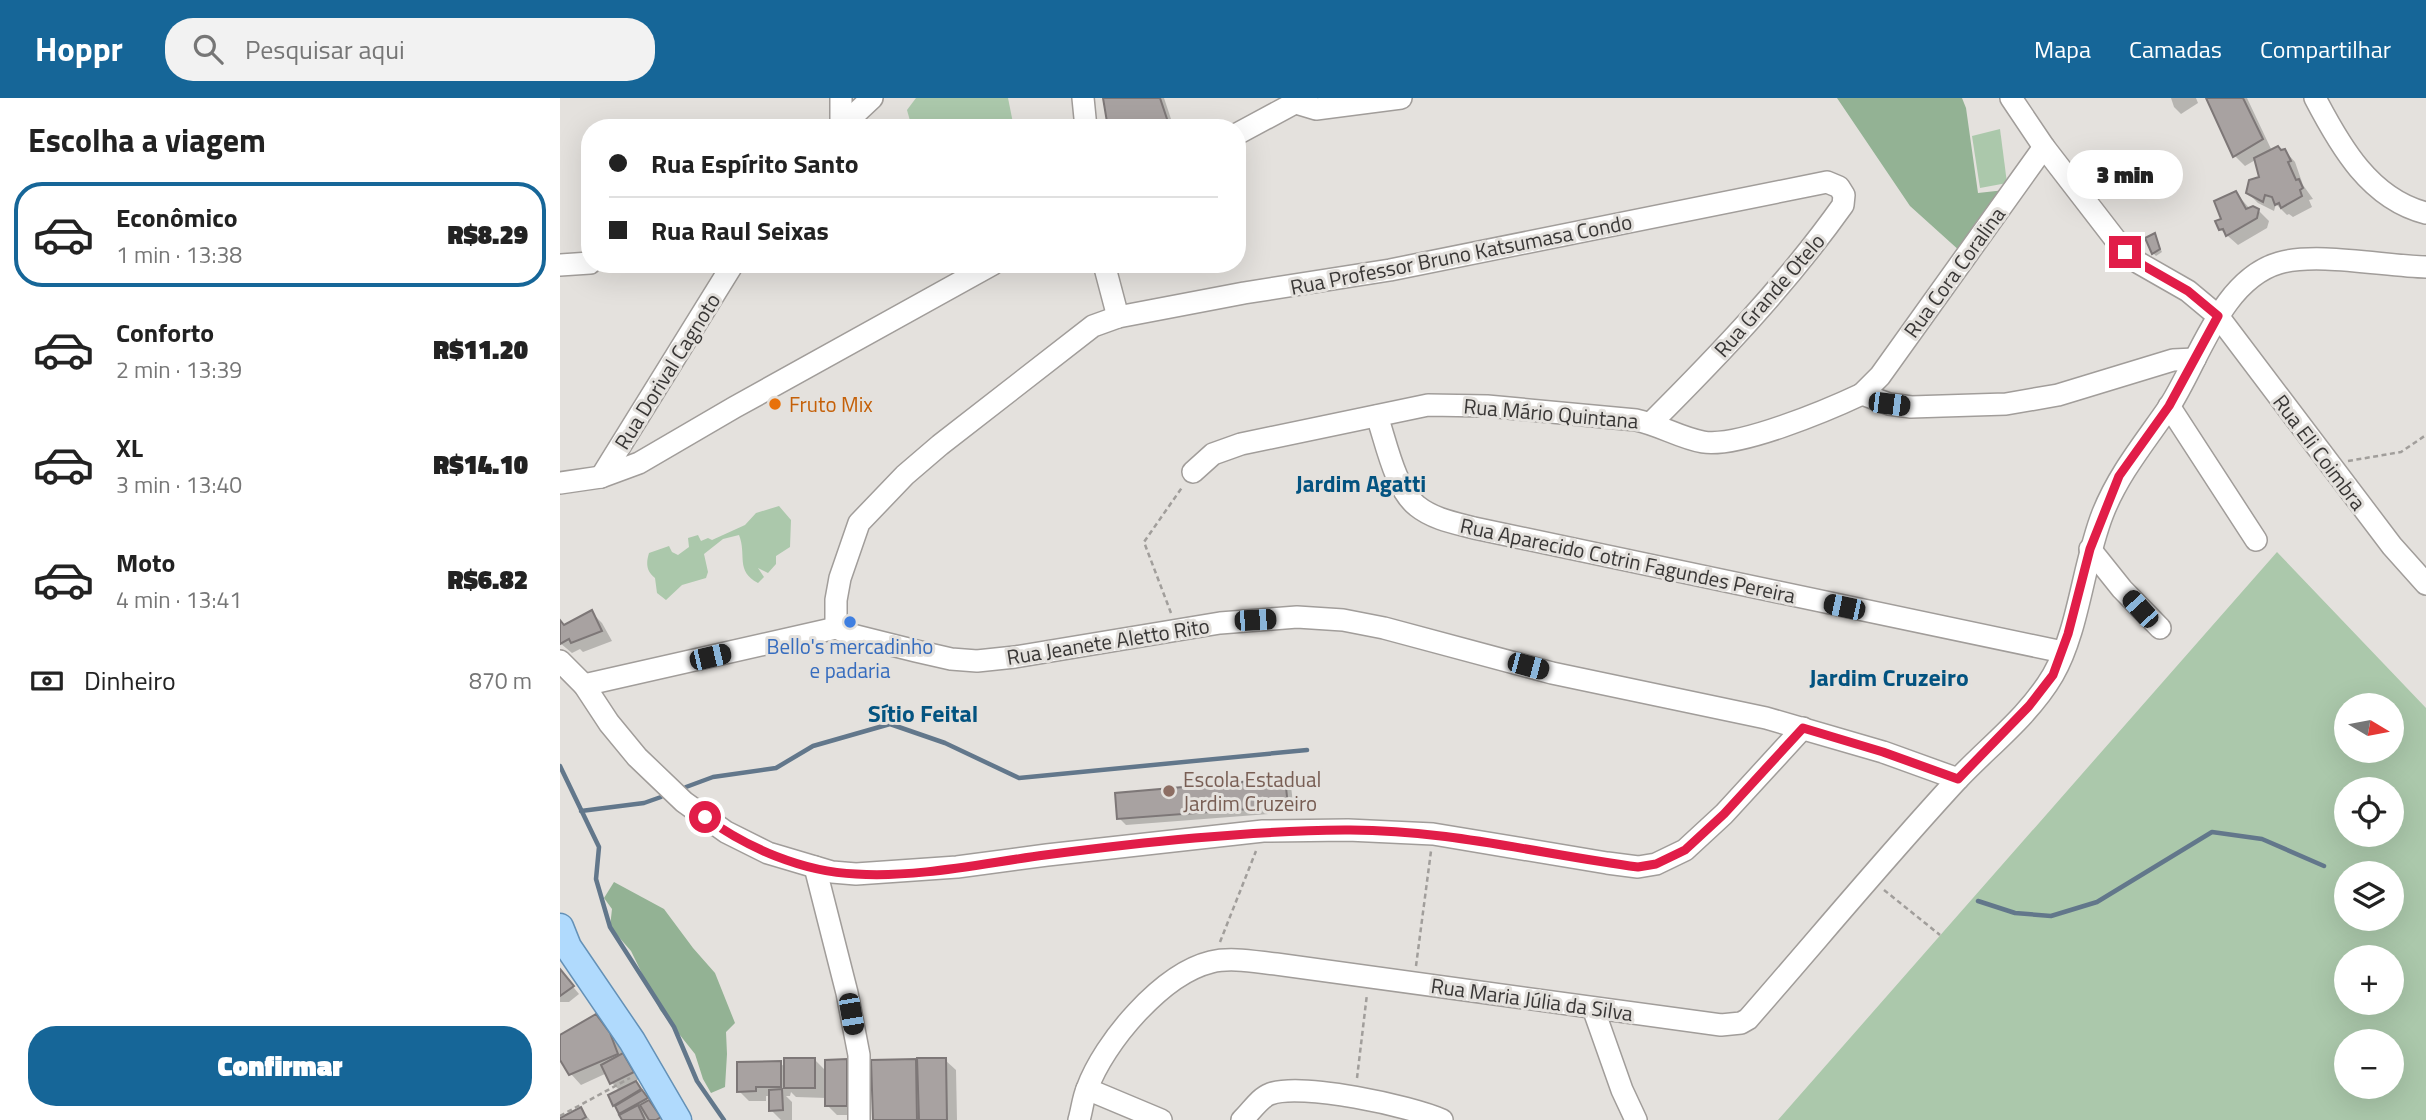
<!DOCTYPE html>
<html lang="pt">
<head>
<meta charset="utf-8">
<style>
  body { margin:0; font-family:"Titillium Web",sans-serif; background:#f2f2f2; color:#222; height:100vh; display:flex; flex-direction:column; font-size:26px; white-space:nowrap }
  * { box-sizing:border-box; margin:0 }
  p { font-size:23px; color:#767676 }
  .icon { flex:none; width:38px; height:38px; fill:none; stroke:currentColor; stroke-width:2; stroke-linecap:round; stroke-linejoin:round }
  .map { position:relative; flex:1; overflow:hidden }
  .side { display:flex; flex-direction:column; background:#fff; width:560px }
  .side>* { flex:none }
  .banner { position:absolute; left:21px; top:21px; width:665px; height:154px; border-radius:28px; box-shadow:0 7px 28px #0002; display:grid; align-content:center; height:154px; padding:0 28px; background:#fff }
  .needle { width:46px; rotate:100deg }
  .tools { position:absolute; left:1774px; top:595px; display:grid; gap:14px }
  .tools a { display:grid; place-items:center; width:70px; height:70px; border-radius:50%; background:#fff; box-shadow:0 7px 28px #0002; font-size:35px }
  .end { position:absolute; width:32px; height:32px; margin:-16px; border:9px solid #e11d48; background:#fff; box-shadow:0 0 0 4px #fff }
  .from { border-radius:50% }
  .bubble { position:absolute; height:49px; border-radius:24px; background:#fff; box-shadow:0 7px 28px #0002; font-size:23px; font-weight:800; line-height:49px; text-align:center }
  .car { position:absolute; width:21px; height:42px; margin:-21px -10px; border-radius:9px; box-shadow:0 0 5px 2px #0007; background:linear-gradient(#222 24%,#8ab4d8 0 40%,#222 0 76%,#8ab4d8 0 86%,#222 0) }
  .banner b { display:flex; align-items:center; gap:24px; height:66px; font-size:26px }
  .banner b+b { border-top:2px solid #e0e0e0 }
  .banner i { width:18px; height:18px; background:#222 }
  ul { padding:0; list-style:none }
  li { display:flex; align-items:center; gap:21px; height:105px; margin:0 14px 10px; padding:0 14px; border:4px solid transparent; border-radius:28px }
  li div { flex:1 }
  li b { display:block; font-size:26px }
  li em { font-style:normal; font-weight:800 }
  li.current { border-color:#166698 }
  li>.icon { width:63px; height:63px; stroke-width:1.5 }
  h2 { padding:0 28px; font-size:32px; line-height:84px }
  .pay { display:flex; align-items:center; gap:18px; height:77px; padding:0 28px; font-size:26px }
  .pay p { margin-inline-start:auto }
  .button { display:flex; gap:14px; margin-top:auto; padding:14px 28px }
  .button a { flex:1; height:80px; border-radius:28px; background:#166698; color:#fff; font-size:28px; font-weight:800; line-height:80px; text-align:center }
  header { display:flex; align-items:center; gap:42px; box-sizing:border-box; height:98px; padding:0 35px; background:#166698; color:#fff }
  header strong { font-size:33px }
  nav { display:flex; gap:38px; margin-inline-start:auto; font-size:24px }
  .search { width:490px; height:63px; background:#f2f2f2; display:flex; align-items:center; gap:18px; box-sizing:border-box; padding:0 24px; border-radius:28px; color:#767676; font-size:26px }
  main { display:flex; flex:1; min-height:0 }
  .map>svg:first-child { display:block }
  .green { fill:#abc8ab; fill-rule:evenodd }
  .forest { fill:#93b294 }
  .shadow { fill:#0003 }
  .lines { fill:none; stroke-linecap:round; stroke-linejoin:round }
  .stream { stroke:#62778b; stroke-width:4.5 }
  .building { fill:#a8a2a1; stroke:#7d7777; stroke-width:2 }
  .minor-casing { stroke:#a19d9a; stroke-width:24 }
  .major-casing { stroke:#6491b7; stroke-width:29 }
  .path { stroke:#a19e9b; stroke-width:2.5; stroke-dasharray:5 3.5; stroke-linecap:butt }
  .minor { stroke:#fff; stroke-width:21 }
  .major { stroke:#b0dafd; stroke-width:26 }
  .route { stroke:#e11d48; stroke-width:9 }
  .food-dot { fill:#e8710a; stroke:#e4e1dd; stroke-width:2.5 }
  .shop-dot { fill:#3f7fe0; stroke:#e4e1dd; stroke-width:2.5 }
  .education-dot { fill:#8d6e63; stroke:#e4e1dd; stroke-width:2.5 }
  .labels { text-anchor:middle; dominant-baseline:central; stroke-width:6; stroke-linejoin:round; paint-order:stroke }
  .street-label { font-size:21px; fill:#393736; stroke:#e4e1dd }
  .food-label { font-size:21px; fill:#c56008; stroke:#e4e1dd; text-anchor:start }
  .shop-label { font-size:21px; fill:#366cbe; stroke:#e4e1dd }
  .education-label { font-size:21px; fill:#785e54; stroke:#e4e1dd; text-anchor:start }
  .neighbourhood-label { font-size:23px; font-weight:bold; fill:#035380; stroke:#e4e1dd }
  .quarter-label { font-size:24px; font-weight:bold; fill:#035380; stroke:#e4e1dd }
</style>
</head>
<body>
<header>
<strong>Hoppr</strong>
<div class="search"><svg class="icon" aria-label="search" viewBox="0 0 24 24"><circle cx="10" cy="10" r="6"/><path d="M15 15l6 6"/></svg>Pesquisar aqui</div>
<nav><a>Mapa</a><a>Camadas</a><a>Compartilhar</a></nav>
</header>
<main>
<section class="side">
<h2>Escolha a viagem</h2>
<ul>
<li class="current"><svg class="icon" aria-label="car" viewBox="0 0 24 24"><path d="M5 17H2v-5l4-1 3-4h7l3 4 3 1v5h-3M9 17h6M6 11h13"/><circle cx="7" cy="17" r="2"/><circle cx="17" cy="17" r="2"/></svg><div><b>Econômico</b><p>1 min · 13:38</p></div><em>R$8.29</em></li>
<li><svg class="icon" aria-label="car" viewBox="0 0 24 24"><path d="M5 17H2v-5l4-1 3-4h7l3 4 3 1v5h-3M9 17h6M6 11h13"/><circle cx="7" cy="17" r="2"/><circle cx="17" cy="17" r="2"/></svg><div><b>Conforto</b><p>2 min · 13:39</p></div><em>R$11.20</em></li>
<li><svg class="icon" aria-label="car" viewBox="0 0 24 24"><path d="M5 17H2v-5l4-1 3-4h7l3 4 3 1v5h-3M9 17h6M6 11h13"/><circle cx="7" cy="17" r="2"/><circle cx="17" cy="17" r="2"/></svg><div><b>XL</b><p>3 min · 13:40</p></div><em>R$14.10</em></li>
<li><svg class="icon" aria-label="car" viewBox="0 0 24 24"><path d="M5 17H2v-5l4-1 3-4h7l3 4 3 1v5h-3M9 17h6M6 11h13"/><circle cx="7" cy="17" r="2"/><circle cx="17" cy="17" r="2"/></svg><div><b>Moto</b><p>4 min · 13:41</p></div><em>R$6.82</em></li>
</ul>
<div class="pay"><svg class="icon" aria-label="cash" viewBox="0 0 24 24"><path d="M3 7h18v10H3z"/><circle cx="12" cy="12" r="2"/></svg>Dinheiro<p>870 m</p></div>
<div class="button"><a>Confirmar</a></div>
</section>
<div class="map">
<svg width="1866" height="1022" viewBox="0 0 1866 1022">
  <rect width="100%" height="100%" fill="#e4e1dd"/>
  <g class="green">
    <path d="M356,0H448L454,30H352L347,12Z"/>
    <path d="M1440,31L1447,85L1420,90L1412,38Z"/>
    <path d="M219,408L231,422L230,449L216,458V466L208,475L198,470L204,479L198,485C175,473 187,457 179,437L163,441L144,456L148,474L146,480L122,487L106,502L97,495L95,480C86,473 86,465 89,455L109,448L112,454L118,457L129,449L128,440L138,437L141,443L148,440L152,442L185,427L196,415Z"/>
    <path d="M1717,454L1866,610V1022H1218ZM1832,607V653H1787V607ZM1832,691V737H1787V691ZM1832,775V821H1787V775ZM1832,859V905H1787V859ZM1832,943V989H1787V943Z"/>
  </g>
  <g class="forest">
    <path d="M1277,0H1402L1406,10L1418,95L1445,92L1401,154L1350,108Z"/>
    <path d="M54,784L104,811L133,850L155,875L175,925L166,934L167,956L165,989L151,995L143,981L135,956L100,912L71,853L50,829L52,811L44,800Z"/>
  </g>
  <g class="shadow">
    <path d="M546,0H604L614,30H550Z"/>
    <path d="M1611,0H1636L1638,5L1621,16L1614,9Z"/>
    <path d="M1648,0H1687L1712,53H1725L1735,64L1743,87L1753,101L1749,102L1752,109L1733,119L1729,116L1727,117L1716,106L1714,113L1698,105L1688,95L1702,81L1697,61L1685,68L1675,58Z"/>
    <path d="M1676,95L1690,111L1698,112L1709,123L1707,130L1678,147L1660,131Z"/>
    <path d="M1594,137L1602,154L1596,158L1593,155Z"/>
    <path d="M32,515L42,525L52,543L23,554L20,551L12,555L0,545V524L5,529Z"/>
    <path d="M725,682L731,688L734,714L566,727L559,720Z"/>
    <path d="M0,873L19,896L9,904H0Z"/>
    <path d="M36,919L60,947L65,960L79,981L74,984L102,1022H64L51,998L60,993L52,985L47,975L21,987L11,976L0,958V939Z"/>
    <path d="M255,962L267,974L286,963L297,973V1017H277L267,1007V1000L236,999L231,994L230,998H226L232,1004V1022H221L211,1012V998H206V1003H189L179,993L220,965L226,970Z"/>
    <path d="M385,962L396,972L397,1022H315L355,963L359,966Z"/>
    <path d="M21,1011L30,1022H2Z"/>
  </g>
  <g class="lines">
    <g class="stream">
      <path d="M0,668L39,749L36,781L50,829L114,929L137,983L164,1022"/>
      <path d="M126,689L153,679L216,670L253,648L330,626L385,645L459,680L747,652"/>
      <path d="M21,713L84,705L101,699"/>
      <path d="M1418,803L1455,815L1491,818L1537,804L1652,734L1702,741L1764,768"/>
    </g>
  </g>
  <g class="building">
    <path d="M543,0H600L610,30H548Z"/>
    <path d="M1646,0H1683L1703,41L1673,59Z"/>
    <path d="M1718,48L1721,52L1725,51L1731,63L1728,64L1736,82L1739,81L1743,90L1740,92L1742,98L1721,110L1719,105L1715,107L1712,99L1705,97L1703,104L1686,95L1689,82L1699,79L1694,60Z"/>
    <path d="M1676,93L1686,111L1693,108L1699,111L1697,120L1666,138L1663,131L1659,132L1655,123L1661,121L1654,103Z"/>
    <path d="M1595,135L1600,151L1592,156L1585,140Z"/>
    <path d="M32,512L42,533L11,545L9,541L0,546V522L4,527Z"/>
    <path d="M725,680L728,708L557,721L555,695Z"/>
    <path d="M0,871L14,888L0,898Z"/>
    <path d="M36,916L50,935L58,956L9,977L0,962V937Z"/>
    <path d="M63,955L74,974L50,986L41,967Z"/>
    <rect x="224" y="960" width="31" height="30"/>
    <path d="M357,960H386L387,1022H359Z"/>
    <path d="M287,961V1008H265V962Z"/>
    <path d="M356,961L357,1022H313L311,962Z"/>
    <path d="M221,963V989H196V993L177,994V964Z"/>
    <path d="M76,983L81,991L53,1008L48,997Z"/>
    <path d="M222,991L223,1012L209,1013V992Z"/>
    <path d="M82,992L88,1000L59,1016L55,1008Z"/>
    <path d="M89,1002L101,1019L96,1022H89L80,1007Z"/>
    <path d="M78,1007L85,1022H62L59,1017Z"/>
    <path d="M21,1009L26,1019L21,1022H0V1020Z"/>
  </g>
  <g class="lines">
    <defs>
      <g id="minor">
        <path d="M281,0V29"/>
        <path d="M523,0L526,30"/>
        <path d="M1451,0L1484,49L1565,154L1579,165L1628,193L1658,218L1832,448L1866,486"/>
        <path d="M1755,0C1780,48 1810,101 1866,115"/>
        <path d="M736,5L756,11L841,0"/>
        <path d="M280,30L312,0"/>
        <path d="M677,36L744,0"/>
        <path d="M544,166L558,219"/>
        <path d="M0,167L30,165"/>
        <path d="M1302,296L1320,278L1484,49"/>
        <path d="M1609,308L1696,442"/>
        <path d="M817,318C826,344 835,391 857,408C873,421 895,425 914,430L1503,554"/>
        <path d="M633,374L653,356L681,346L868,307L927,308L1076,322C1100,327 1120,340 1143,344C1178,350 1268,312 1302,296L1329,306L1351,309L1446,306L1498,297L1613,262L1635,261"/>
        <path d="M41,379L173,166"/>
        <path d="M0,385L41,379L79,365L175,309L433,166"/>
        <path d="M1530,451L1562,491L1600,530"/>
        <path d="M276,530V502L280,480L299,425L345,377L380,347L533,228L558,219L684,195L830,172L1267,84L1279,89L1284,97L1283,107C1226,187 1160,256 1091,325"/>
        <path d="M0,563L24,587L49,625L77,659L124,704L166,734L208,755L272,774L296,776L397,769L487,757L703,733L788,732L873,736L1047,765L1078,769L1096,766L1125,752L1164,716L1243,630"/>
        <path d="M24,587L276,530L292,537L356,553L391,561L417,563L455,559L660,525L737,519L783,522L824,530L992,575L1206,620L1323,654L1398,681"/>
        <path d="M255,769L287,895L299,957V1022"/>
        <path d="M1033,910L1062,992L1076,1022"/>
        <path d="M527,991L601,1022"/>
        <path d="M519,1022C522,1012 523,1000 527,991C544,944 602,876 651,864C671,859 696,864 716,866L1161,927L1181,925L1188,921C1258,841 1325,760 1397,682C1429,648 1469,618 1493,577C1519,532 1523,465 1543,415C1559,375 1585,344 1609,309C1639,263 1661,182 1719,165C1756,154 1825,168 1866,169"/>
        <path d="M682,1022C691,1014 699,1000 710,996C740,984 851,1008 882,1022"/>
      </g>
      <path id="major" d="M0,829L8,849L72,943L118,1022"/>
    </defs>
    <use href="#minor" class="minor-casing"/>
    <use href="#major" class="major-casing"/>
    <g class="path">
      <path d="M1788,363L1841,354L1866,337"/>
      <path d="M611,515L584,444L623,388"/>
      <path d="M1324,792L1380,837"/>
      <path d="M660,844L696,753"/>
      <path d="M856,868L871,753"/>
      <path d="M797,980L807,896"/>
      <path d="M0,1018L70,980"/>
    </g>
    <use href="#minor" class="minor"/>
    <use href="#major" class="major"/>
  </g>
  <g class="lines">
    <path class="route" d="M145,719C187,750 243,774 296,776C357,780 424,765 485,757C584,744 685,733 785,732C884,731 980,756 1078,769L1096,766L1125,752L1164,716L1243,630L1323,654L1398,681L1469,608L1493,577L1508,536L1530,451L1559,378L1609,308L1658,218L1628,193L1579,165L1565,154"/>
  </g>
  <circle class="food-dot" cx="215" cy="306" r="7"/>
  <circle class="shop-dot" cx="290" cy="524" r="7"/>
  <circle class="education-dot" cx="609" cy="693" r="7"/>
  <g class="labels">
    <g class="street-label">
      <text transform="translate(901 156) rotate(-11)">Rua Professor Bruno Katsumasa Condo</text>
      <text transform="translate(1394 174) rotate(-54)">Rua Cora Coralina</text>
      <text transform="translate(1209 197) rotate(-49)">Rua Grande Otelo</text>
      <text transform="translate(107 273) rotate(-58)">Rua Dorival Cagnoto</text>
      <text transform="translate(991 315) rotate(5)">Rua Mário Quintana</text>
      <text transform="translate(1760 354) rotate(53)">Rua Eli Coimbra</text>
      <text transform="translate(1068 462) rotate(12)">Rua Aparecido Cotrin Fagundes Pereira</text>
      <text transform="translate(548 543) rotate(-9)">Rua Jeanete Aletto Rito</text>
      <text transform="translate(972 901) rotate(8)">Rua Maria Júlia da Silva</text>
    </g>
    <g class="food-label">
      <text x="229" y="306">Fruto Mix</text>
    </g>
    <g class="shop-label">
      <text x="290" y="548">Bello's mercadinho<tspan x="290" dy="24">e padaria</tspan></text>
    </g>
    <g class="education-label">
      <text x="623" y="681">Escola Estadual<tspan x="623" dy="24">Jardim Cruzeiro</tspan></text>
    </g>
    <g class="neighbourhood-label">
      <text x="801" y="385">Jardim Agatti</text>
    </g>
    <g class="quarter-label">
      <text x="1329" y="579">Jardim Cruzeiro</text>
      <text x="363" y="615">Sítio Feital</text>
    </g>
  </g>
</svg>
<div class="tools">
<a><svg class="needle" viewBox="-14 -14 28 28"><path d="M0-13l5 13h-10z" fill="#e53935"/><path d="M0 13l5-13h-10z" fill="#767676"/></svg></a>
<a><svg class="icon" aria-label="locate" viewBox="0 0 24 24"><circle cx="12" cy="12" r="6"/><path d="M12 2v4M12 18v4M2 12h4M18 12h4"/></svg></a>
<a><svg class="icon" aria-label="layers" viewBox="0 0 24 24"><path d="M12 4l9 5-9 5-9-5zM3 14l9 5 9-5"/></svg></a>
<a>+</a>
<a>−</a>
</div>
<i class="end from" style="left:145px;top:719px"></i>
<i class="end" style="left:1565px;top:154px"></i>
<div class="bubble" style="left:1507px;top:52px;width:116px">3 min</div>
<i class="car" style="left:1329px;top:306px;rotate:97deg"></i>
<i class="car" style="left:1284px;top:509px;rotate:282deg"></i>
<i class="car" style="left:1580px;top:511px;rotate:318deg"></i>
<i class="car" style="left:695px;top:522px;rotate:87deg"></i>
<i class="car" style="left:150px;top:559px;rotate:77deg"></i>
<i class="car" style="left:968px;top:568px;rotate:105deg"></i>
<i class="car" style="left:291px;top:916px;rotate:170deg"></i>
<div class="banner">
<b><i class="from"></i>Rua Espírito Santo</b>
<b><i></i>Rua Raul Seixas</b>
</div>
</div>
</main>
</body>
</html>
